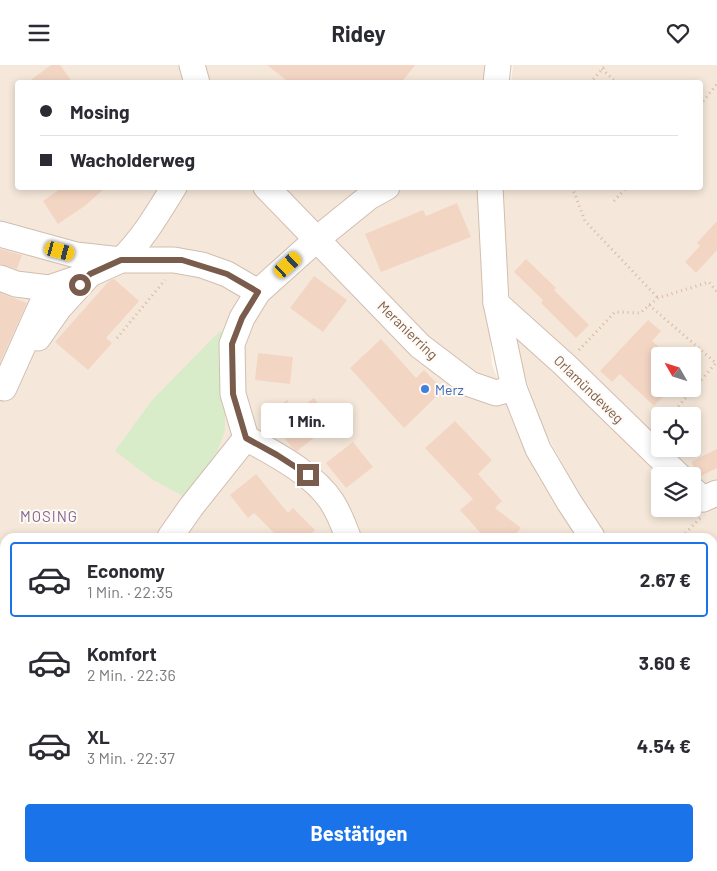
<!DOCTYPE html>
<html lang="de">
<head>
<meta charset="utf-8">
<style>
  body { margin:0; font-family:Barlow,sans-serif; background:#f2f2f3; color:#2b2b33; height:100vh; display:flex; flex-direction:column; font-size:19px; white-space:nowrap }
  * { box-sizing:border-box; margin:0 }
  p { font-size:16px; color:#7c7c81 }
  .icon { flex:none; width:28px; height:28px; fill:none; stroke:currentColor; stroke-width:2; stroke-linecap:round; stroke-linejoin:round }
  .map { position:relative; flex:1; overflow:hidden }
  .sheet { position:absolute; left:0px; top:468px; width:718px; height:339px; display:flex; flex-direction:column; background:#fff; border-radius:15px 15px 0 0; box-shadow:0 2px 8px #0003 }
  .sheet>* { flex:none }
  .top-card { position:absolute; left:15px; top:15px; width:688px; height:110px; border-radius:5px; box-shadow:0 2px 8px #0003; display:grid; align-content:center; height:110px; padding:0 25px; background:#fff }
  .needle { width:32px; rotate:309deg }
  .tools { position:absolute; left:651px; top:282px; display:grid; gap:10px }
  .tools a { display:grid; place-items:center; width:50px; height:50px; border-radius:5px; background:#fff; box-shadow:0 2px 8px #0003; font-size:25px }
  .end { position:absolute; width:22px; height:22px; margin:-11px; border:6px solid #7a5c4d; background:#fff; box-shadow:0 0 0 2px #fff }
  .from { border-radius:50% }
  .bubble { position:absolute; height:35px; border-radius:5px; background:#fff; box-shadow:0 2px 8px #0003; font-size:16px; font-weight:700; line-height:35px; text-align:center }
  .car { position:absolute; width:15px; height:30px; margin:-15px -8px; border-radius:6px; box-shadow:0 0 4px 1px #0007; background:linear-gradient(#f5c518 24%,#345 0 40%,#f5c518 0 76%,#345 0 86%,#f5c518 0) }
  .top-card b { display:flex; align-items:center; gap:18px; height:48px; font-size:19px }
  .top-card b+b { border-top:1px solid #e1e1e2 }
  .top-card i { width:12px; height:12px; background:#2b2b33 }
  ul { padding:9px 0 0; list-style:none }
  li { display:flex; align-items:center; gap:15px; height:75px; margin:0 10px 8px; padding:0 15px; border:2px solid transparent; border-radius:5px }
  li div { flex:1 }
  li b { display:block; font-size:19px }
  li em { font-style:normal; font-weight:700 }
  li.selected { border-color:#1a73e8 }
  li>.icon { width:45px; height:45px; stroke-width:1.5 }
  .cta { display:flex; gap:10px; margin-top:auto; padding:10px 25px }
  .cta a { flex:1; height:58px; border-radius:5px; background:#1a73e8; color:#fff; font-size:20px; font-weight:700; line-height:58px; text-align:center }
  header { display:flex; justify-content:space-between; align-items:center; height:65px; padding:0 25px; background:#fff; font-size:22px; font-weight:700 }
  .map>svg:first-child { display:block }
  .residential { fill:#f5e8da; fill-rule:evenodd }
  .green { fill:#d8ecc9 }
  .building { fill:#f3d5c3 }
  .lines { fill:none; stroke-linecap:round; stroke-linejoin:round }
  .minor-casing { stroke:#d1beb0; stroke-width:27 }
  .path { stroke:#d9b8a5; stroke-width:3; stroke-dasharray:1 4; stroke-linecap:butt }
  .minor { stroke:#fff; stroke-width:25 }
  .route { stroke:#7a5c4d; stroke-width:6 }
  .shop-dot { fill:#3f7fe0; stroke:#fffaf3; stroke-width:2 }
  .labels { text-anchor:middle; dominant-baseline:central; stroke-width:4; stroke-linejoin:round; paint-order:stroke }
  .street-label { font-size:14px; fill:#7a5c4d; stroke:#fffaf3 }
  .shop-label { font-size:14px; fill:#366cbe; stroke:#fffaf3; text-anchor:start }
  .neighbourhood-label { font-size:15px; letter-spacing:1px; fill:#846695; stroke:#fffaf3 }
</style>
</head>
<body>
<header><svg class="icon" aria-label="menu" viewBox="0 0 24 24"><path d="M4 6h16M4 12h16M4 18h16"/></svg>Ridey<svg class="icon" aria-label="heart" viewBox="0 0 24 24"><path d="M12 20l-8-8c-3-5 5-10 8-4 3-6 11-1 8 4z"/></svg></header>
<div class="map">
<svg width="717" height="806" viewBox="0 0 717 806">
  <rect width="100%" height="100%" fill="#fdf6ec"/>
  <g class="residential">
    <path d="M0,0H489L487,18H18V122L479,123L492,300L527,384L555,439L577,472H5V801H712L713,630L717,635V806H0Z"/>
    <path d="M513,0H717V601L712,597V472H607L592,453L544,365L514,281L500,123L700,122V18L511,17ZM660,291H692V324H660ZM660,351H692V384H660ZM660,411H692V444H660Z"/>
  </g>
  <path class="green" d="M220,266L226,268L225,365C216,394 205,409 185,432L153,415L115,386L152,335Z"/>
  <g class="building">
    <path d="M51,0H60L73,18H27Z"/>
    <path d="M267,0H415L401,18H290Z"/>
    <path d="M63,122H106L86,140L58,159L43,136Z"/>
    <path d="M457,138L471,172L381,207L365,169L423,145L426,151Z"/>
    <path d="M717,156V185L696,208L685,197L700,181L697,178Z"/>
    <path d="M0,184L22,190L17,204L0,199Z"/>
    <path d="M526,194L556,223L554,225L589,260L576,273L541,238L543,235L514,207Z"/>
    <path d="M314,211L347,235L323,267L290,243Z"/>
    <path d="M114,214L139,236L106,273L112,278L88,305L55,277L109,216Z"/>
    <path d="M0,228L27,238L0,297Z"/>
    <path d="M648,255L661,266L652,276L660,283V324H670L654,341L620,309L612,317L600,306Z"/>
    <path d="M381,274L416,313L424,305L443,325L404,363L350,303Z"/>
    <path d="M258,288L293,292L290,319L255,315Z"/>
    <path d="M314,333L333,358L297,386L293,384L268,351L288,334L286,354Z"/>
    <path d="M455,356L492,395L478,409L502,436L495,443L521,463L513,472H484L460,445L473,434L425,383Z"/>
    <path d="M353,377L373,402L346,423L326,398Z"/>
    <path d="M717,384V403L699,412L698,411L691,397Z"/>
    <path d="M256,409L288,448L293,443L315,465L308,472H278L254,448L248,453L230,430Z"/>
  </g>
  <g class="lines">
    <defs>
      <g id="minor">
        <path d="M192,0L197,18"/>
        <path d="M496,18L498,0"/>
        <path d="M266,122L420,281L470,319L496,328L514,323"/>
        <path d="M490,122L496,238L514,323L538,384L569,437L592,472"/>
        <path d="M0,169L76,190L121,195C143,174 158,148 174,122"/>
        <path d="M0,213L16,219L49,223"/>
        <path d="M496,238L565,300L679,411"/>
        <path d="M38,273L59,243L90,209"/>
        <path d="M4,323L49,223L90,209L121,195H174L202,200L227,209L258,227"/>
        <path d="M246,373L233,329L232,279L242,253L258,227L317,174L369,132L387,122"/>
        <path d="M692,424L703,434L717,428"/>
        <path d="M170,472L191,442L246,373C275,389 314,409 332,437C339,448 344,461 348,472"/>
        <path d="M712,611L717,615"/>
        <path d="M0,671L5,667"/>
        <path d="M326,801L332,806"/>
        <path d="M669,801L673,806"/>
        <path d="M107,806L111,801"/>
      </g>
    </defs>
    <use href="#minor" class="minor-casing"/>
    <g class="path">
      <path d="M602,4L617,18"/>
      <path d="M590,18L606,0"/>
      <path d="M700,40L717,19"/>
      <path d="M572,122L585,156L658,233"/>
      <path d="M614,136L627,122"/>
      <path d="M649,240L716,298L670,351"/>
      <path d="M117,273L165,215"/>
      <path d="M579,285L615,247L640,248L658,233L709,217L717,227"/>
      <path d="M682,472L700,453"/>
    </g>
    <use href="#minor" class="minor"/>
  </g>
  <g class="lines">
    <path class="route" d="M80,220L90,209L121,195H182L227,209L258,227L242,253L232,279L233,329L246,373L277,390L308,410"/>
  </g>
  <circle class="shop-dot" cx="425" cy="324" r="5"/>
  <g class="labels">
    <g class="street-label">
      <text transform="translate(408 265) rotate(44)">Meranierring</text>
      <text transform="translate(589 324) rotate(44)">Orlamündeweg</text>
    </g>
    <g class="shop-label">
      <text x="435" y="324">Merz</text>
    </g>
    <g class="neighbourhood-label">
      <text x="49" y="451">MOSING</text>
    </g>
  </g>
</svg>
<div class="tools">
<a><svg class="needle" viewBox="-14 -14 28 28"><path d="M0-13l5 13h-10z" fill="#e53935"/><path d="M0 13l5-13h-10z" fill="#7c7c81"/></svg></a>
<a><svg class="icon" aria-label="locate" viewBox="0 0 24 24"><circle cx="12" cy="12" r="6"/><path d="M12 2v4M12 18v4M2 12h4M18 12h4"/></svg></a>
<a><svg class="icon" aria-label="layers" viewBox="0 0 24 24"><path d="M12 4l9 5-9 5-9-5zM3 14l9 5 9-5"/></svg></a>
</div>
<i class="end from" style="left:80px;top:220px"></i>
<i class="end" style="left:308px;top:410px"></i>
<div class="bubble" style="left:261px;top:338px;width:92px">1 Min.</div>
<i class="car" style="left:60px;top:186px;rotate:105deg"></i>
<i class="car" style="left:288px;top:200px;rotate:48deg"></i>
<div class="top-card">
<b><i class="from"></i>Mosing</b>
<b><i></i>Wacholderweg</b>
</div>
<section class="sheet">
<ul>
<li class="selected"><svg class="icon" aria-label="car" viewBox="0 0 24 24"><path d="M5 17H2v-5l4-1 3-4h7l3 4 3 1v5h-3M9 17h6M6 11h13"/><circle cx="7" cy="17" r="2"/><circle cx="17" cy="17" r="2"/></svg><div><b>Economy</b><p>1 Min. · 22:35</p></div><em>2.67 €</em></li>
<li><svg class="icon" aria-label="car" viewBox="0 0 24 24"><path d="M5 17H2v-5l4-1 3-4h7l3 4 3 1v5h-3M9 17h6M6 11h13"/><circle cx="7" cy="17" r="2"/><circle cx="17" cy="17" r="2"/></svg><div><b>Komfort</b><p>2 Min. · 22:36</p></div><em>3.60 €</em></li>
<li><svg class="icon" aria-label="car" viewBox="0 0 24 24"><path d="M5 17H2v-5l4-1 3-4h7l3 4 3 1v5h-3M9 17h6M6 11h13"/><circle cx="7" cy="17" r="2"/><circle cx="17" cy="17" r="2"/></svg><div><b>XL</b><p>3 Min. · 22:37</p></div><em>4.54 €</em></li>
</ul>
<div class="cta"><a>Bestätigen</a></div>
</section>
</div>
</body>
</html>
